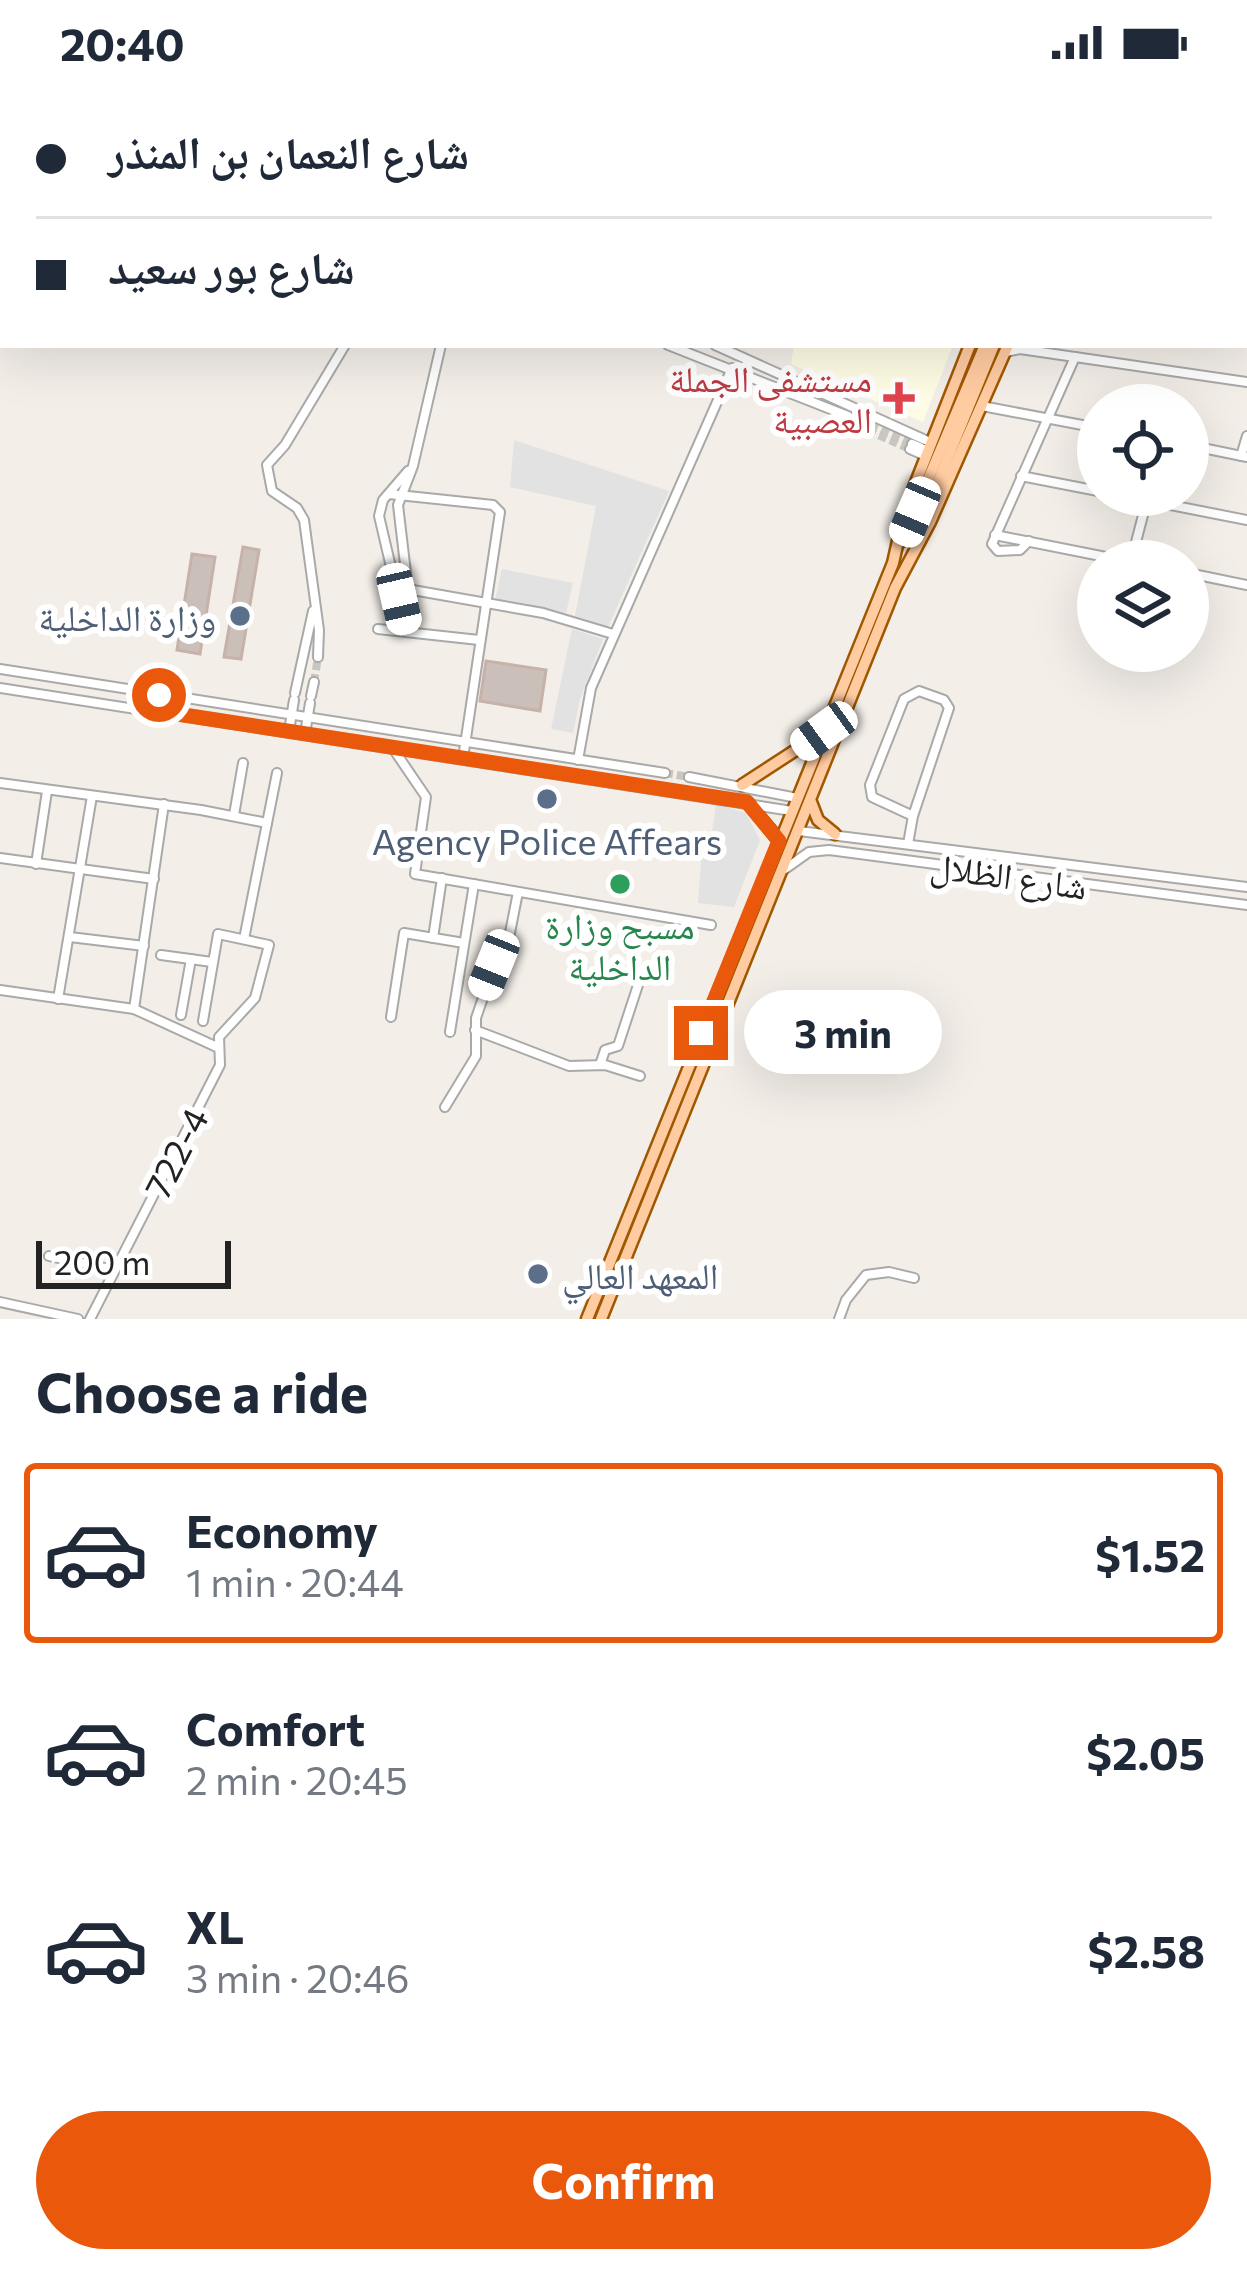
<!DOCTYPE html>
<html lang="en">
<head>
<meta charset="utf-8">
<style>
  body { margin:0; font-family:Commissioner,"Noto Naskh Arabic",sans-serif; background:#f2f2f3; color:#1f2937; height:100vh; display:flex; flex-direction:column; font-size:45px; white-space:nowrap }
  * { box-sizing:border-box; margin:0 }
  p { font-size:39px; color:#747a83 }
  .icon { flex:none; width:66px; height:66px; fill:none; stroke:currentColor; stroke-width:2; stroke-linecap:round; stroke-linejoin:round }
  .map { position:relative; height:1235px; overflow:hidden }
  .drawer { display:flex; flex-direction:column; background:#fff; flex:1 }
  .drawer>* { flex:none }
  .hud { position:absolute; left:0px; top:0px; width:1248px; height:264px; box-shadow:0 12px 48px #0002; display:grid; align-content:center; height:264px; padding:0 36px; background:#fff }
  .tools { position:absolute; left:1077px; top:300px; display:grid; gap:24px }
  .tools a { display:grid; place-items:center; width:132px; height:132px; border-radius:50%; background:#fff; box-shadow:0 12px 48px #0002; font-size:60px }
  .scale { position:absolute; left:36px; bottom:30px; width:195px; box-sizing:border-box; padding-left:12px; border:6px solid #222; border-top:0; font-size:33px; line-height:42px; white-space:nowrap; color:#222; -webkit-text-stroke:9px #fff; paint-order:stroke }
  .end { position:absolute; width:54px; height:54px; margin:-27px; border:15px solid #ea580c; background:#fff; box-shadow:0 0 0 6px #fff }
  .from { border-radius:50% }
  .bubble { position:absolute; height:84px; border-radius:42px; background:#fff; box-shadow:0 12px 48px #0002; font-size:39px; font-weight:700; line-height:84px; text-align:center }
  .car { position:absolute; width:36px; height:72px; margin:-36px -18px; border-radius:15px; box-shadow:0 0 9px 3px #0007; background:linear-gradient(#fff 24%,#345 0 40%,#fff 0 76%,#345 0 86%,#fff 0) }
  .hud b { display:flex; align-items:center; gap:42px; height:114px; font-size:45px }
  .hud b+b { border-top:3px solid #e0e1e3 }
  .hud i { width:30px; height:30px; background:#1f2937 }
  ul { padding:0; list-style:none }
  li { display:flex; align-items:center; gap:36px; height:180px; margin:0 24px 18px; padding:0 12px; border:6px solid transparent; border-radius:12px }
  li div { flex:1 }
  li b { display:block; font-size:45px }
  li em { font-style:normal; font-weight:700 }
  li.selected { border-color:#ea580c }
  li>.icon { width:108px; height:108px; stroke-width:1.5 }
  h2 { padding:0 36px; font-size:54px; line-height:144px }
  .cta { display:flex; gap:24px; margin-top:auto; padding:24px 36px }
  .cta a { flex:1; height:138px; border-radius:72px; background:#ea580c; color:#fff; font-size:48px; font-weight:700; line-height:138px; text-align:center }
  .status { display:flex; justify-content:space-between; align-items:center; height:84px; padding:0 60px; background:#fff; direction:ltr }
  .status svg { height:33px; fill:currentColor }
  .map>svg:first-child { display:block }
  .education { fill:#fffce5 }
  .parking { fill:#e2e2e2 }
  .building { fill:#cbbfba; stroke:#c6b2a9; stroke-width:3 }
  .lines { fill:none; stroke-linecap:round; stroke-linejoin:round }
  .minor-tunnel { stroke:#c9c5c0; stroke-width:8; stroke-dasharray:8 4; stroke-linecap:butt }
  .minor-casing { stroke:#a9a9a9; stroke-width:12 }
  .major-casing { stroke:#a05800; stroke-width:15 }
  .highway-casing { stroke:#ec1a7b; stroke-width:18 }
  .minor { stroke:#fff; stroke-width:8 }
  .major { stroke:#ffcba1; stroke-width:10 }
  .highway { stroke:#f08aa9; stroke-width:14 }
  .route { stroke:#ea580c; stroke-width:15 }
  .health-dot { fill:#e0444e; stroke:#fff; stroke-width:4.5 }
  .service-dot { fill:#5c6f8a; stroke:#fff; stroke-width:4.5 }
  .leisure-dot { fill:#2e9e5b; stroke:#fff; stroke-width:4.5 }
  .labels { text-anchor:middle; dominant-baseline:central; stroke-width:12; stroke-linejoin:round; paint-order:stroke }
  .health-label { font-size:36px; fill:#be3a42; stroke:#fff; text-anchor:end }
  .service-label { font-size:36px; fill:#4e5e75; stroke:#fff; text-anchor:end }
  .street-label { font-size:36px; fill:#222; stroke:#fff }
  .leisure-label { font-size:36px; fill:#27864d; stroke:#fff }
</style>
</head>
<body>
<div class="status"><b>20:40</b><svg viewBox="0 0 49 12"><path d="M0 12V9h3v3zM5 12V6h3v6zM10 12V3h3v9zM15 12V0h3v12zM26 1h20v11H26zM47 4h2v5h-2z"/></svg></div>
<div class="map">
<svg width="1247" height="1235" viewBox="0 0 1247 1235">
  <rect width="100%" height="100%" fill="#f3eee8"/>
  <path class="education" d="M794,261H953L923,338L791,280Z"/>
  <g class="parking">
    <path d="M514,356L669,407L608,543L575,532L596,422L510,403Z"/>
    <path d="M502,485L573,499L566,529L495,516Z"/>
    <path d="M572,545L603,555L580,615L573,649L551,645Z"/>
    <path d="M716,720L746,729L760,756L734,823L698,819L702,764H710Z"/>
  </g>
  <g class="building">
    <path d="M243,463L259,466L241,575L224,573Z"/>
    <path d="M192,470L215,473L200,570L177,566Z"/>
    <path d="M486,577L546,586L540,627L480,617Z"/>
  </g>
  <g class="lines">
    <g class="minor-tunnel">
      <path d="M848,332L912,360"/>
      <path d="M846,337L910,365"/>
      <path d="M314,598L318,573"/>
      <path d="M665,689L689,693"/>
    </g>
    <defs>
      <g id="minor">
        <path d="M652,0L661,3"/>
        <path d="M682,0L691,3"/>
        <path d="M968,0L971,3"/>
        <path d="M1237,0L1247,2"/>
        <path d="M484,3L486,0"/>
        <path d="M497,3L499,0"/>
        <path d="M1174,3V0"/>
        <path d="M1245,25L1247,22"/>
        <path d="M1245,57H1247"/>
        <path d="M1245,101L1247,102"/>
        <path d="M668,261L848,332"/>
        <path d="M715,261L932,359"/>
        <path d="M1006,268L1020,265L1247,298"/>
        <path d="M982,322L1098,344"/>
        <path d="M912,360L928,367"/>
        <path d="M1188,361L1247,373"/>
        <path d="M910,365L926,372"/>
        <path d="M1241,372L1247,352"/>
        <path d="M1021,392L1098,407"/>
        <path d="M389,410L493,421L500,428L463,674"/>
        <path d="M1119,411L1247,436"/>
        <path d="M995,451L1126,477"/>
        <path d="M1029,457L1020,466L998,467L992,460L1075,273"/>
        <path d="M1131,477L1147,416"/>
        <path d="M1188,489L1247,501"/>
        <path d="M407,505L543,529L613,550"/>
        <path d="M378,545L479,556"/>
        <path d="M406,547L379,432L383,416L408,387"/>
        <path d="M413,548L398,421L413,382L441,261"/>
        <path d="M318,573L319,546L304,436L297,424L272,407L267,381L285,361L345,261"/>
        <path d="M0,585L665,689"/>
        <path d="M0,604L792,727"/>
        <path d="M295,609L313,527"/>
        <path d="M311,612L314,598"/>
        <path d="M289,647L294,616"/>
        <path d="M305,650L310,619"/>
        <path d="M392,663L426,713L415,790L711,841"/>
        <path d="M578,676L591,604L732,284"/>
        <path d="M689,693L797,714"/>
        <path d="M0,699L201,726L267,739"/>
        <path d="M234,731L243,679"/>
        <path d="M799,747L1247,803"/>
        <path d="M908,760L913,732L949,624L944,616L919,607L904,615L870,701L872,713L913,732"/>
        <path d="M0,774L154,795"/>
        <path d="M36,780L47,707"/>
        <path d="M785,785L809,768L829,766L1247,821"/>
        <path d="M70,853L144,862"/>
        <path d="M433,854L442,794"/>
        <path d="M244,855L277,689"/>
        <path d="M161,871L212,878"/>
        <path d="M0,906L134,925L219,964"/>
        <path d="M58,915L92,712"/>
        <path d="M134,925L164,720"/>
        <path d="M181,931L191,875"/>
        <path d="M391,933L404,849L464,859"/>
        <path d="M475,946L569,982L605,981L640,992"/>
        <path d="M450,948L474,800"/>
        <path d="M600,981L605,966L618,962L639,898"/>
        <path d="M445,1023L476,972V934L494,882L507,864L518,808"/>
        <path d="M49,1172L114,1186"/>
        <path d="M0,1218L78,1235"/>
        <path d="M90,1235L220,981L219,953L255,914L269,861L218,850L203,937"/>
        <path d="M839,1235L846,1216L866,1191L889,1188L914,1194"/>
      </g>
      <g id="major">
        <path d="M1058,3L1059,0"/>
        <path d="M1078,3L1079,0"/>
        <path d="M1088,3L1089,0"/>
        <path d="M914,456L994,261"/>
        <path d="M902,457L985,261"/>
        <path d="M742,701L822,649"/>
        <path d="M747,718L779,756"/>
        <path d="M811,718L818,736L835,750"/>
        <path d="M587,1235L893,479L905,426L970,261"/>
        <path d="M601,1235L895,504L930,438L1008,261"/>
      </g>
      <g id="highway">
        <path d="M745,0L755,3"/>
        <path d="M820,0L829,3"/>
        <path d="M863,0L872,3"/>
        <path d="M926,0L935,3"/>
        <path d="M1106,0L1107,3"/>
        <path d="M1048,3L1051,0"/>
        <path d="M1245,111H1247"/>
        <path d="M1245,129H1247"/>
        <path d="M1245,146L1247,147"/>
        <path d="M1245,165L1247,166"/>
      </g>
    </defs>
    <use href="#minor" class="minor-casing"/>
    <use href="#major" class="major-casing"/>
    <use href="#highway" class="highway-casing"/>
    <use href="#minor" class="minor"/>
    <use href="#major" class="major"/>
    <use href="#highway" class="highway"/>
  </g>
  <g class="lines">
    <path class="route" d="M159,611L153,620L158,627L747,718L779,757L701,949"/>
  </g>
  <path class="health-dot" d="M893 296h12v12h12v12h-12v12h-12v-12h-12v-12h12z"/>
  <g class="service-dot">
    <circle cx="240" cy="532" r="12"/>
    <circle cx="547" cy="715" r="12"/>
    <circle cx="538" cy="1190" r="12"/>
  </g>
  <circle class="leisure-dot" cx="620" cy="800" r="12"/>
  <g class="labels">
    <g class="health-label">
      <text x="872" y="293">مستشفى الجملة<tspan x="872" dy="41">العصبية</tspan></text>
    </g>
    <g class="service-label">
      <text x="216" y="532">وزارة الداخلية</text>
      <text x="547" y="756" text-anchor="middle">Agency Police Affears</text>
      <text x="562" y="1190" text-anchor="start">المعهد العالي</text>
    </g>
    <g class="street-label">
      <text transform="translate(1009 790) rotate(8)">شارع الظلال</text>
      <text transform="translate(175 1068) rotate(-63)">722-4</text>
    </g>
    <g class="leisure-label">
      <text x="620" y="840">مسبح وزارة<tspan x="620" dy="41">الداخلية</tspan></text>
    </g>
  </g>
</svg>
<div class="tools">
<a><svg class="icon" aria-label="locate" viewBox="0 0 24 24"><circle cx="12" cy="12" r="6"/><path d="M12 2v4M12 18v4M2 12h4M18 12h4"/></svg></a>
<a><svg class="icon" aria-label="layers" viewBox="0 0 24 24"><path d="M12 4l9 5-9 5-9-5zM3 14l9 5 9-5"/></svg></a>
</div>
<div class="scale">200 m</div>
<i class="end from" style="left:159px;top:611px"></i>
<i class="end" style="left:701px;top:949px"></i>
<div class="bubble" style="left:744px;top:906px;width:198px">3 min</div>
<i class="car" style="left:915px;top:428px;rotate:203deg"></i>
<i class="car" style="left:399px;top:515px;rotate:167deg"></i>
<i class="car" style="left:824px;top:647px;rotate:234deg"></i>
<i class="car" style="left:494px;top:881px;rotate:202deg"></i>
<div class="hud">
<b><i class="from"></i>شارع النعمان بن المنذر</b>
<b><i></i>شارع بور سعيد</b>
</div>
</div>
<section class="drawer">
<h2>Choose a ride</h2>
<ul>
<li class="selected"><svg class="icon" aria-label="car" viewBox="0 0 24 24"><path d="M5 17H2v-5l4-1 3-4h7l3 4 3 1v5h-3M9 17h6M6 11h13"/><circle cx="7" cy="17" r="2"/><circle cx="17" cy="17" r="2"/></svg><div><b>Economy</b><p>1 min · 20:44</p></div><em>$1.52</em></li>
<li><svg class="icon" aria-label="car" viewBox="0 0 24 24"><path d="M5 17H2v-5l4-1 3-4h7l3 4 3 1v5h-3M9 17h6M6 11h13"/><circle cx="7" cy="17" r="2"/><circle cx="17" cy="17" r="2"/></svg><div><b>Comfort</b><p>2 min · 20:45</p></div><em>$2.05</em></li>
<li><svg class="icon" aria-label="car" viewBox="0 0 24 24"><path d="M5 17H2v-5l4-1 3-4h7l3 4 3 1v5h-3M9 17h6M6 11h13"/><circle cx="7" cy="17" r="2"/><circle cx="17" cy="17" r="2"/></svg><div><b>XL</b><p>3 min · 20:46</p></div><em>$2.58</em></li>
</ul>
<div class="cta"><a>Confirm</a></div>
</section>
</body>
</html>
